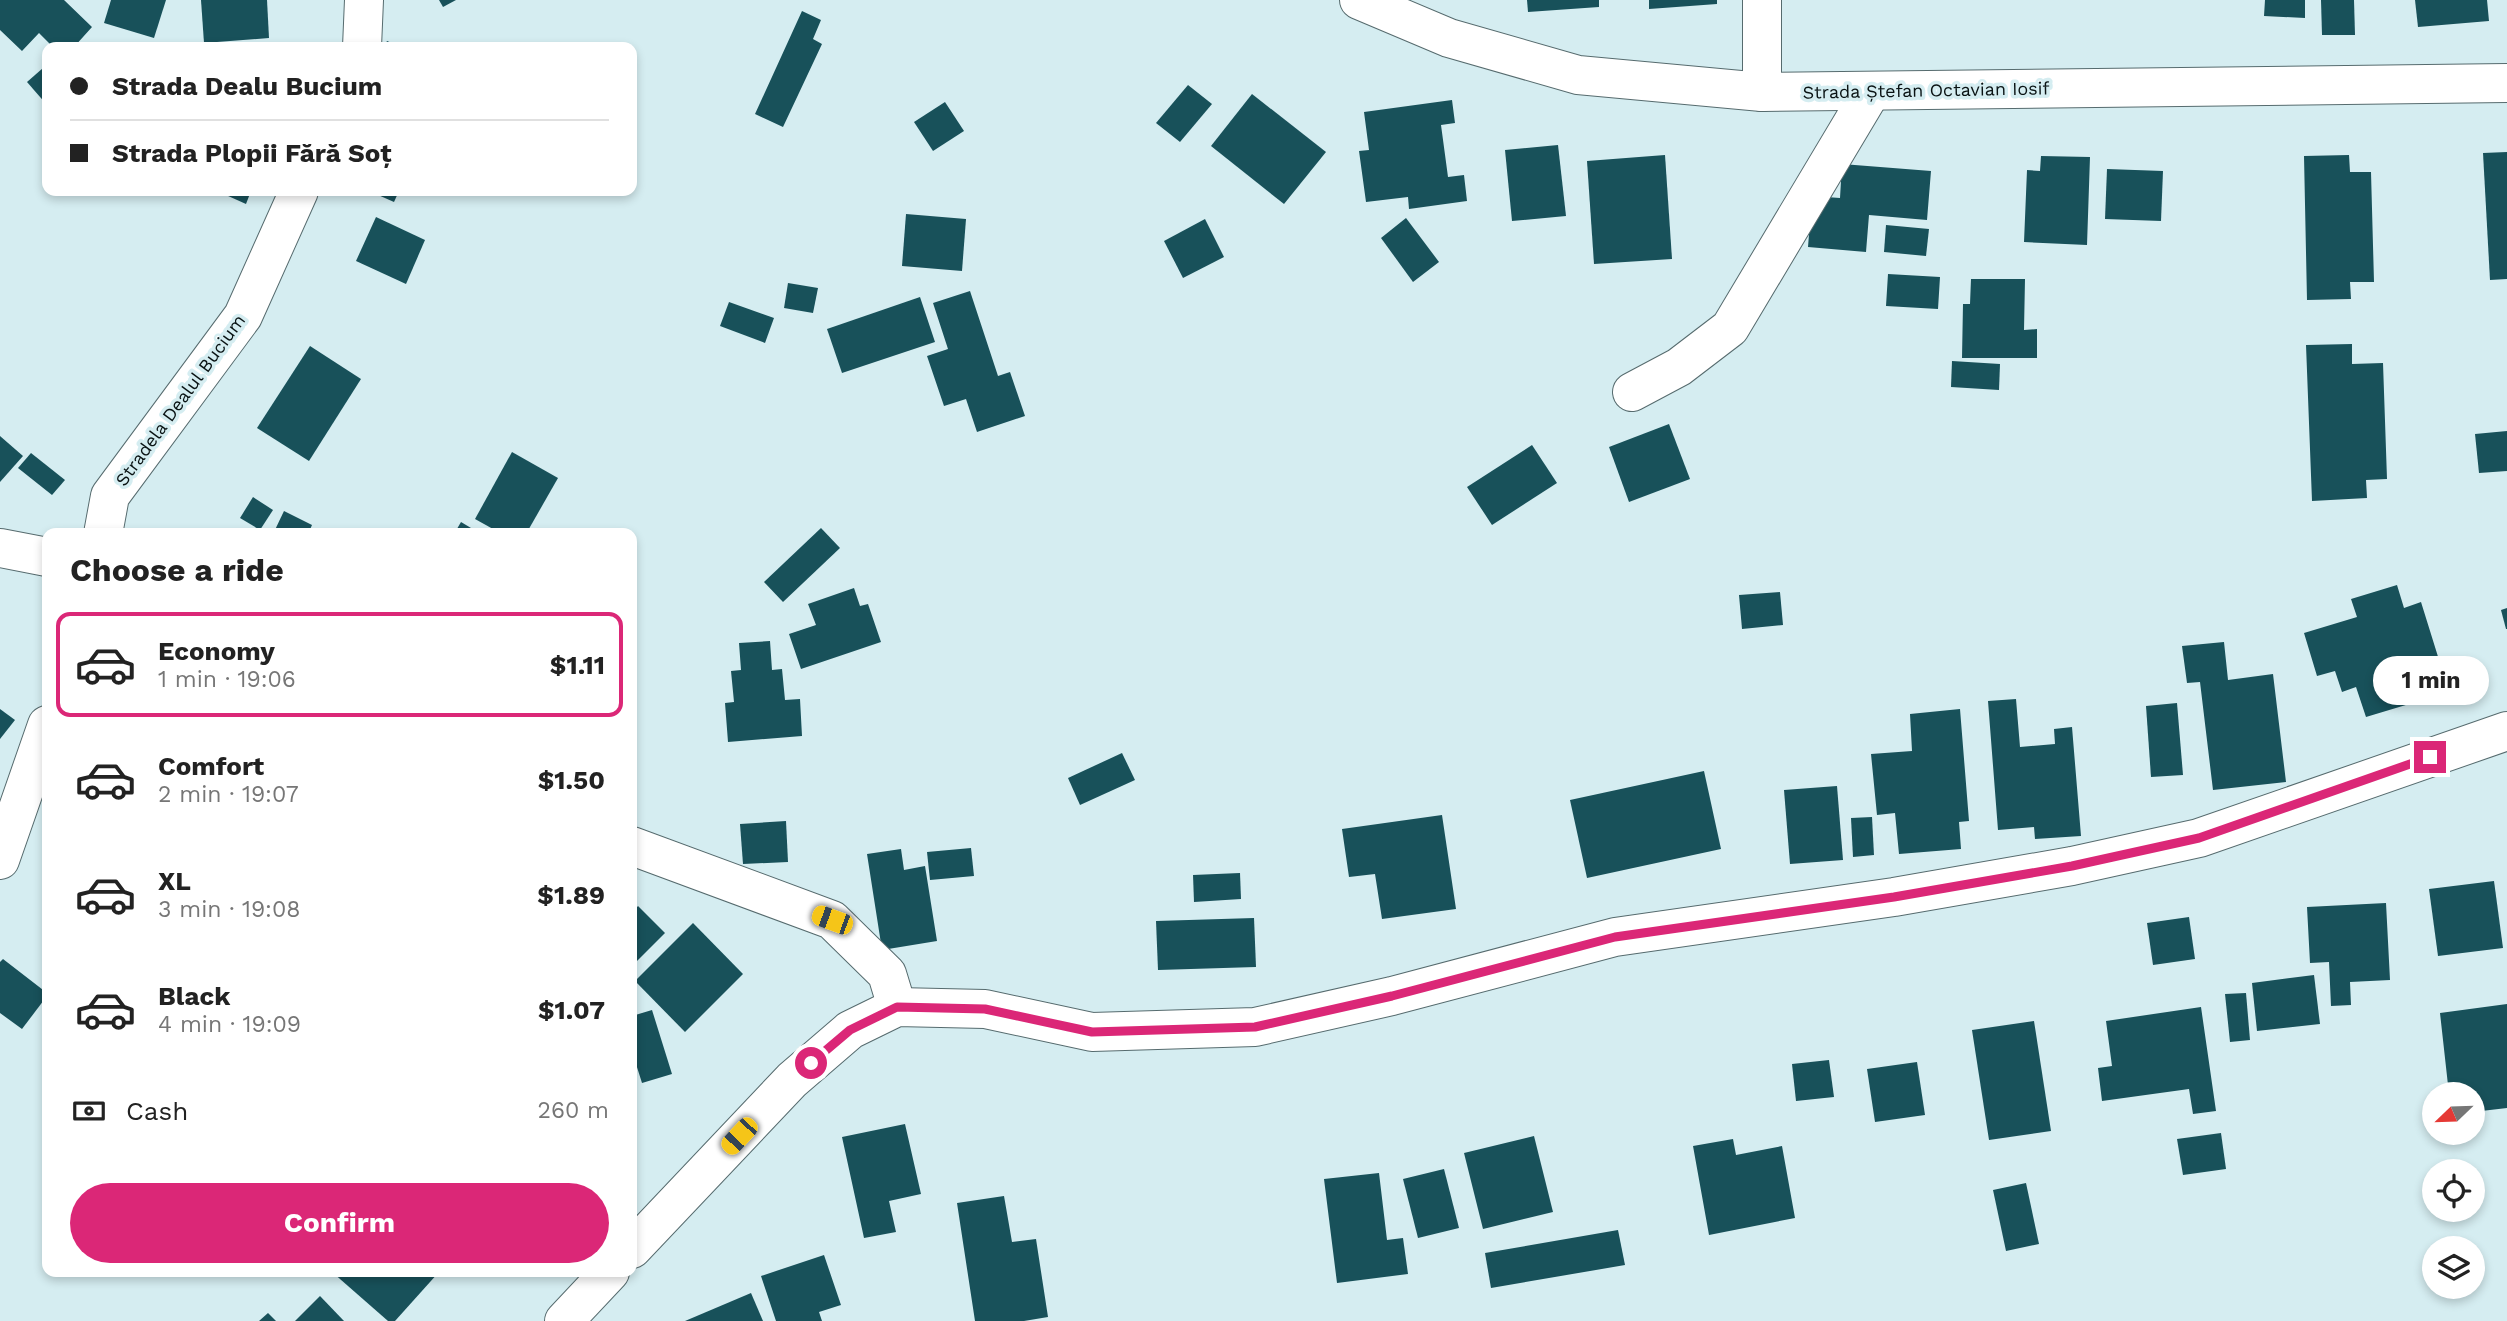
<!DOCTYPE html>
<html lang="en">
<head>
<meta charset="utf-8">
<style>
  body { margin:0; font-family:"Work Sans",sans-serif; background:#f6f6f6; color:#222; height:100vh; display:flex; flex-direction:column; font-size:26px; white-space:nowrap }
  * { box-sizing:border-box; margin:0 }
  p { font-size:23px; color:#767676 }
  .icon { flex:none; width:38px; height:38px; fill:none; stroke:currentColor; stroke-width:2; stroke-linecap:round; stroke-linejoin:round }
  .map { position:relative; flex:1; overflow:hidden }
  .drawer { position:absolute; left:42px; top:528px; width:595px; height:749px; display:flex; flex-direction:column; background:#fff; border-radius:14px; box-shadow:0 4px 10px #0003 }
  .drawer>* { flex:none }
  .hud { position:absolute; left:42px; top:42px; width:595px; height:154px; border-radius:14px; box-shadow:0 4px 10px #0003; display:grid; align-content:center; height:154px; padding:0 28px; background:#fff }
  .needle { width:46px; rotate:247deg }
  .controls { position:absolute; left:2422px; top:1082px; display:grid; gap:14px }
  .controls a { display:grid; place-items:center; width:63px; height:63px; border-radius:50%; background:#fff; box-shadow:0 4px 10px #0003; font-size:35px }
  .end { position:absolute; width:32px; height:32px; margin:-16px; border:9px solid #db2777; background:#fff; box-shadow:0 0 0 4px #fff }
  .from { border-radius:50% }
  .bubble { position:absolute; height:49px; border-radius:24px; background:#fff; box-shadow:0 4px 10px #0003; font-size:23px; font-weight:700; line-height:49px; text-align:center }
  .car { position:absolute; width:21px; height:42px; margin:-21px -10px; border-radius:9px; box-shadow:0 0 5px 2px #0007; background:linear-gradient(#f5c518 24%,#345 0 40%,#f5c518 0 76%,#345 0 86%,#f5c518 0) }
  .hud b { display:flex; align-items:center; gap:24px; height:66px; font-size:26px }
  .hud b+b { border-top:2px solid #e0e0e0 }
  .hud i { width:18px; height:18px; background:#222 }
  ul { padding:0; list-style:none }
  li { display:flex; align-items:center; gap:21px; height:105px; margin:0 14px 10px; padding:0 14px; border:4px solid transparent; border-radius:14px }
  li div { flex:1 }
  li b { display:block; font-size:26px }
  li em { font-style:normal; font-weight:700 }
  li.selected { border-color:#db2777 }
  li>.icon { width:63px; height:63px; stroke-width:1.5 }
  h2 { padding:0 28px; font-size:32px; line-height:84px }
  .pay { display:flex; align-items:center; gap:18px; height:77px; padding:0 28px; font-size:26px }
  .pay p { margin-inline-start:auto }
  .action { display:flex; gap:14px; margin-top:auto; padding:14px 28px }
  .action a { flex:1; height:80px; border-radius:42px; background:#db2777; color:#fff; font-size:28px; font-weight:700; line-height:80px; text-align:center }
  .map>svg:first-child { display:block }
  .building { fill:#18515a }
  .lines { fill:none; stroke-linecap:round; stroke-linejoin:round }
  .minor-casing { stroke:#566b6e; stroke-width:40 }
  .minor { stroke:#fff; stroke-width:38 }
  .route { stroke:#db2777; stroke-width:9 }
  .labels { text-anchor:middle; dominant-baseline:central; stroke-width:7; stroke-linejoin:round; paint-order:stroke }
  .street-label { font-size:18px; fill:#091213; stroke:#d5edf1 }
</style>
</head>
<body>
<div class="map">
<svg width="2507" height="1321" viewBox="0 0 2507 1321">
  <rect width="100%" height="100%" fill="#d5edf1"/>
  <g class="building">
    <path d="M0,0H64L92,27L74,47H53L39,33L22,51L0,30Z"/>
    <path d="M111,0H166L154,38L104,23Z"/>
    <path d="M201,0H267L269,38L204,43Z"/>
    <path d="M439,0H456L443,7Z"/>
    <path d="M1527,0H1599V7L1528,12Z"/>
    <path d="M1649,0H1717V4L1649,9Z"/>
    <path d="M2265,0H2305V18L2264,16Z"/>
    <path d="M2321,0H2354L2355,35H2322Z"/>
    <path d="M2415,0H2487L2489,21L2418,27Z"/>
    <path d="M802,11L821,20L813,39L822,44L783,127L755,114Z"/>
    <path d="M387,41L401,47H384Z"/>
    <path d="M43,68L47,73V105L27,82Z"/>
    <path d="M1188,85L1212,104L1180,142L1156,123Z"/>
    <path d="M1252,94L1326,152L1284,204L1211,146Z"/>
    <path d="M1452,100L1455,123L1441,125L1448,177L1464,175L1467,201L1409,209L1408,197L1366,202L1359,151L1369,150L1364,112Z"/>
    <path d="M945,102L964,131L933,151L914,122Z"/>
    <path d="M1558,145L1566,216L1512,221L1505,150Z"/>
    <path d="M2507,152V279L2490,280L2483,153Z"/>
    <path d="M1665,155L1672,259L1594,264L1587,161Z"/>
    <path d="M2349,155L2350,172H2371L2374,282H2350L2351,299L2307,300L2304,156Z"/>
    <path d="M2041,156L2090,157L2087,245L2024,242L2027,170L2040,171Z"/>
    <path d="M1842,164L1931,171L1927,220L1869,215L1866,252L1808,247L1812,196L1840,198Z"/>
    <path d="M2107,169L2163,171L2161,221L2105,219Z"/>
    <path d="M217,191H251L246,204Z"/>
    <path d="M369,191H399L394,202Z"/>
    <path d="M906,214L966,219L962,271L902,266Z"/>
    <path d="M376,217L425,240L406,284L356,261Z"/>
    <path d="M1406,218L1439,262L1413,282L1381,238Z"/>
    <path d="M1205,219L1224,257L1183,278L1164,241Z"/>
    <path d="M1886,225L1929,229L1926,256L1884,252Z"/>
    <path d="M1888,274L1940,277L1938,309L1886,306Z"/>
    <path d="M1971,279H2025L2024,330L2037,329V358H1962L1963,304H1970Z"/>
    <path d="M788,283L818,288L813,313L784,308Z"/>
    <path d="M970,291L998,376L1010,372L1025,416L977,432L966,399L944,406L927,356L948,349L933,303Z"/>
    <path d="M920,297L935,342L842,373L827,329Z"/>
    <path d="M729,302L774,318L765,343L720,326Z"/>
    <path d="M2352,344V364L2383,363L2387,479L2366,480L2367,498L2312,501L2306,345Z"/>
    <path d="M310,346L361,379L309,461L257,428Z"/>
    <path d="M1952,361L2000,364L1999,390L1951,387Z"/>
    <path d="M1669,424L1690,479L1629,502L1609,447Z"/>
    <path d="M2507,431V471L2479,473L2475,434Z"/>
    <path d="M0,436L23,456L0,482Z"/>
    <path d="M1532,445L1557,483L1492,525L1467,487Z"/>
    <path d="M512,452L558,478L526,534H502L475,519Z"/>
    <path d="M31,453L65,480L52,495L18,468Z"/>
    <path d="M253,497L273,510L260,530L240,518Z"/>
    <path d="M284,511L312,525L308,534H273Z"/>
    <path d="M461,522L481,534H454Z"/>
    <path d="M821,528L840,548L783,602L764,582Z"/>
    <path d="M2397,585L2404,608L2421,602L2449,692L2366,717L2356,687L2342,692L2335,671L2317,676L2304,633L2357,617L2351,599Z"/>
    <path d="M854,588L860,606L868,604L881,642L801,669L789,634L816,625L808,604Z"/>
    <path d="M1780,592L1783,625L1742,629L1739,595Z"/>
    <path d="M2507,608V629H2506L2501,610Z"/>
    <path d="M770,641L772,670L782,669L785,700L800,699L802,736L728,742L725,703L734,702L731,671L741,670L739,643Z"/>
    <path d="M2224,642L2228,680L2273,674L2286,782L2213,790L2200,682L2187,683L2182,646Z"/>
    <path d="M2016,699L2020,747L2055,744L2054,729L2072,727L2081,836L2035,839L2034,827L1998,830L1988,701Z"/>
    <path d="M2177,703L2183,775L2151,777L2146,706Z"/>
    <path d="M0,709L15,720L0,739Z"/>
    <path d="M1960,709L1969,821L1959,822L1961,849L1899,854L1895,813L1877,815L1871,754L1912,751L1910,714Z"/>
    <path d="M1122,753L1135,780L1080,805L1068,778Z"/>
    <path d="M1704,771L1721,849L1587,878L1570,800Z"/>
    <path d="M1837,786L1843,860L1790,864L1784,790Z"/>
    <path d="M1442,815L1456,909L1382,919L1375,874L1349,877L1342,829Z"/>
    <path d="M1872,817L1874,855L1853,857L1851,818Z"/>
    <path d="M786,821L788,862L743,864L740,824Z"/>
    <path d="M971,848L974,876L930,880L927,852Z"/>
    <path d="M901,849L904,870L925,866L937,941L882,950L867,854Z"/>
    <path d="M1240,873L1241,899L1194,902L1193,875Z"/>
    <path d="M2494,881L2503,948L2438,956L2429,889Z"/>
    <path d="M2386,903L2390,980L2350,982L2351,1005L2331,1006L2329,962L2310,963L2307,907Z"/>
    <path d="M638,906L665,933L634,964L632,961V913Z"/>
    <path d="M2189,917L2195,959L2153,965L2147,923Z"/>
    <path d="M1254,918L1256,967L1158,970L1156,921Z"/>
    <path d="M693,923L743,974L685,1032L635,981Z"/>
    <path d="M3,959L47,993V996L22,1029L0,1013V962Z"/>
    <path d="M2314,975L2320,1024L2257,1031L2252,983Z"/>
    <path d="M2246,993L2250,1040L2230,1042L2225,994Z"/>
    <path d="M2507,1004V1108L2473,1112V1094H2449L2440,1013Z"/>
    <path d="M2201,1007L2216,1111L2193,1114L2189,1089L2102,1101L2098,1068L2112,1066L2106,1021Z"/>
    <path d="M652,1010L672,1074L642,1083L636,1064L632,1065V1016Z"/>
    <path d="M2034,1021L2051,1131L1989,1140L1972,1030Z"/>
    <path d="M1829,1060L1834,1097L1796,1101L1792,1064Z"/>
    <path d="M1917,1062L1925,1115L1875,1122L1867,1069Z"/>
    <path d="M905,1124L921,1194L889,1201L896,1232L864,1238L842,1137Z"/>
    <path d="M2221,1133L2226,1169L2183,1175L2177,1139Z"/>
    <path d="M1534,1136L1553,1212L1483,1229L1464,1153Z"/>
    <path d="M1733,1139L1736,1155L1782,1146L1795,1218L1709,1235L1693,1146Z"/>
    <path d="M1444,1169L1459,1228L1418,1238L1403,1179Z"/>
    <path d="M1379,1173L1387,1240L1403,1238L1408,1274L1337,1283L1324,1179Z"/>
    <path d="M2026,1183L2039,1244L2006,1251L1993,1190Z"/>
    <path d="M1004,1196L1012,1242L1036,1239L1048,1317L1024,1321H975L957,1203Z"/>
    <path d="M1618,1230L1625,1265L1491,1288L1485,1253Z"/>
    <path d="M824,1255L841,1305L819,1312L822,1321H776L761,1276Z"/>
    <path d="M332,1272H439L395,1321H388Z"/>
    <path d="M751,1293L763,1321H685Z"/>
    <path d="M320,1296L344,1321H295Z"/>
    <path d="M268,1313L276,1321H259Z"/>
  </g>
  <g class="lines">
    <defs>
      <g id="minor">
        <path d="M1359,0L1449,38L1578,75L1762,92L2507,83"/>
        <path d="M1762,0V92"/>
        <path d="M362,47L364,0"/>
        <path d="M1632,392L1679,367L1730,328L1871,92"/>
        <path d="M103,534L110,496L243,316L299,191"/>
        <path d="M0,548L47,557"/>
        <path d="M632,846L832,920L887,974L897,1007"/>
        <path d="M0,860L47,725"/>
        <path d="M632,1249L792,1080L850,1030L897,1007L985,1009L1092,1032L1255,1027L1392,996L1615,937L1894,897L2072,866L2199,838L2507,731"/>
        <path d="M564,1321L610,1272"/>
      </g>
    </defs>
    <use href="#minor" class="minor-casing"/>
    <use href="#minor" class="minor"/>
  </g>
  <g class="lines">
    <path class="route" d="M811,1063L850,1030L897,1007L985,1009L1092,1032L1255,1027L1392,996L1615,937L1894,897L2072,866L2199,838L2430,757"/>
  </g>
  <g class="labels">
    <g class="street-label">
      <text transform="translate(1926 90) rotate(-1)">Strada Ștefan Octavian Iosif</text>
      <text transform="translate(180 400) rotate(-54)">Stradela Dealul Bucium</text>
    </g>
  </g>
</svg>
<div class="controls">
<a><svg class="needle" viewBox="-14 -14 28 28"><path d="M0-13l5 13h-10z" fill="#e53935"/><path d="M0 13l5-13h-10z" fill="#767676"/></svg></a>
<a><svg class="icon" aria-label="locate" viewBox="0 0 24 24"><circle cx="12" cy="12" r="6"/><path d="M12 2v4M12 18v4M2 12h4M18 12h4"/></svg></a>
<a><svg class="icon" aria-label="layers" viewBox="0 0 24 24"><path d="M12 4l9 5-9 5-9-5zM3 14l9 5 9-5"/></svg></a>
</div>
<i class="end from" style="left:811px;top:1063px"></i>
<i class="end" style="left:2430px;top:757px"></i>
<div class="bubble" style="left:2373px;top:656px;width:116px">1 min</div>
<i class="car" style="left:832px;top:920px;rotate:290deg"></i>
<i class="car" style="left:739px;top:1136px;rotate:223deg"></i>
<div class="hud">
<b><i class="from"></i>Strada Dealu Bucium</b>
<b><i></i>Strada Plopii Fără Soț</b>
</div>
<section class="drawer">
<h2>Choose a ride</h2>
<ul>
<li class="selected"><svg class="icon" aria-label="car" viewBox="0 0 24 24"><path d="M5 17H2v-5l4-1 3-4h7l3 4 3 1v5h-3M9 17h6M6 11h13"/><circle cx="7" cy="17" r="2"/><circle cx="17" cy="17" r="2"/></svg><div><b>Economy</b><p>1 min · 19:06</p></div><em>$1.11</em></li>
<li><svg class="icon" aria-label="car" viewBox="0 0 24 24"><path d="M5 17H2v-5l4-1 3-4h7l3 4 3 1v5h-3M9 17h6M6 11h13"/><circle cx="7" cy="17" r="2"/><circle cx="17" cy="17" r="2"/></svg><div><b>Comfort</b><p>2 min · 19:07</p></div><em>$1.50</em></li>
<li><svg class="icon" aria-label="car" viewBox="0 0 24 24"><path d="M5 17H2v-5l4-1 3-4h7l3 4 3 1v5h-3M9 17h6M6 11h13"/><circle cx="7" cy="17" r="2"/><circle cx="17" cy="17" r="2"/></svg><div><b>XL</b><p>3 min · 19:08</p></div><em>$1.89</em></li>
<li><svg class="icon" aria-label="car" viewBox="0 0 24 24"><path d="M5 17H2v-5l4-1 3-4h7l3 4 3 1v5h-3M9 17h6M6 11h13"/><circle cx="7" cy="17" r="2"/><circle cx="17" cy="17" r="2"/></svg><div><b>Black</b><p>4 min · 19:09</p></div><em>$1.07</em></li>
</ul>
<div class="pay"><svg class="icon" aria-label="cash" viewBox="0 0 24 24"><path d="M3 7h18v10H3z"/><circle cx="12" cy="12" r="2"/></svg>Cash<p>260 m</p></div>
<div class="action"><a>Confirm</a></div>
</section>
</div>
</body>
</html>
